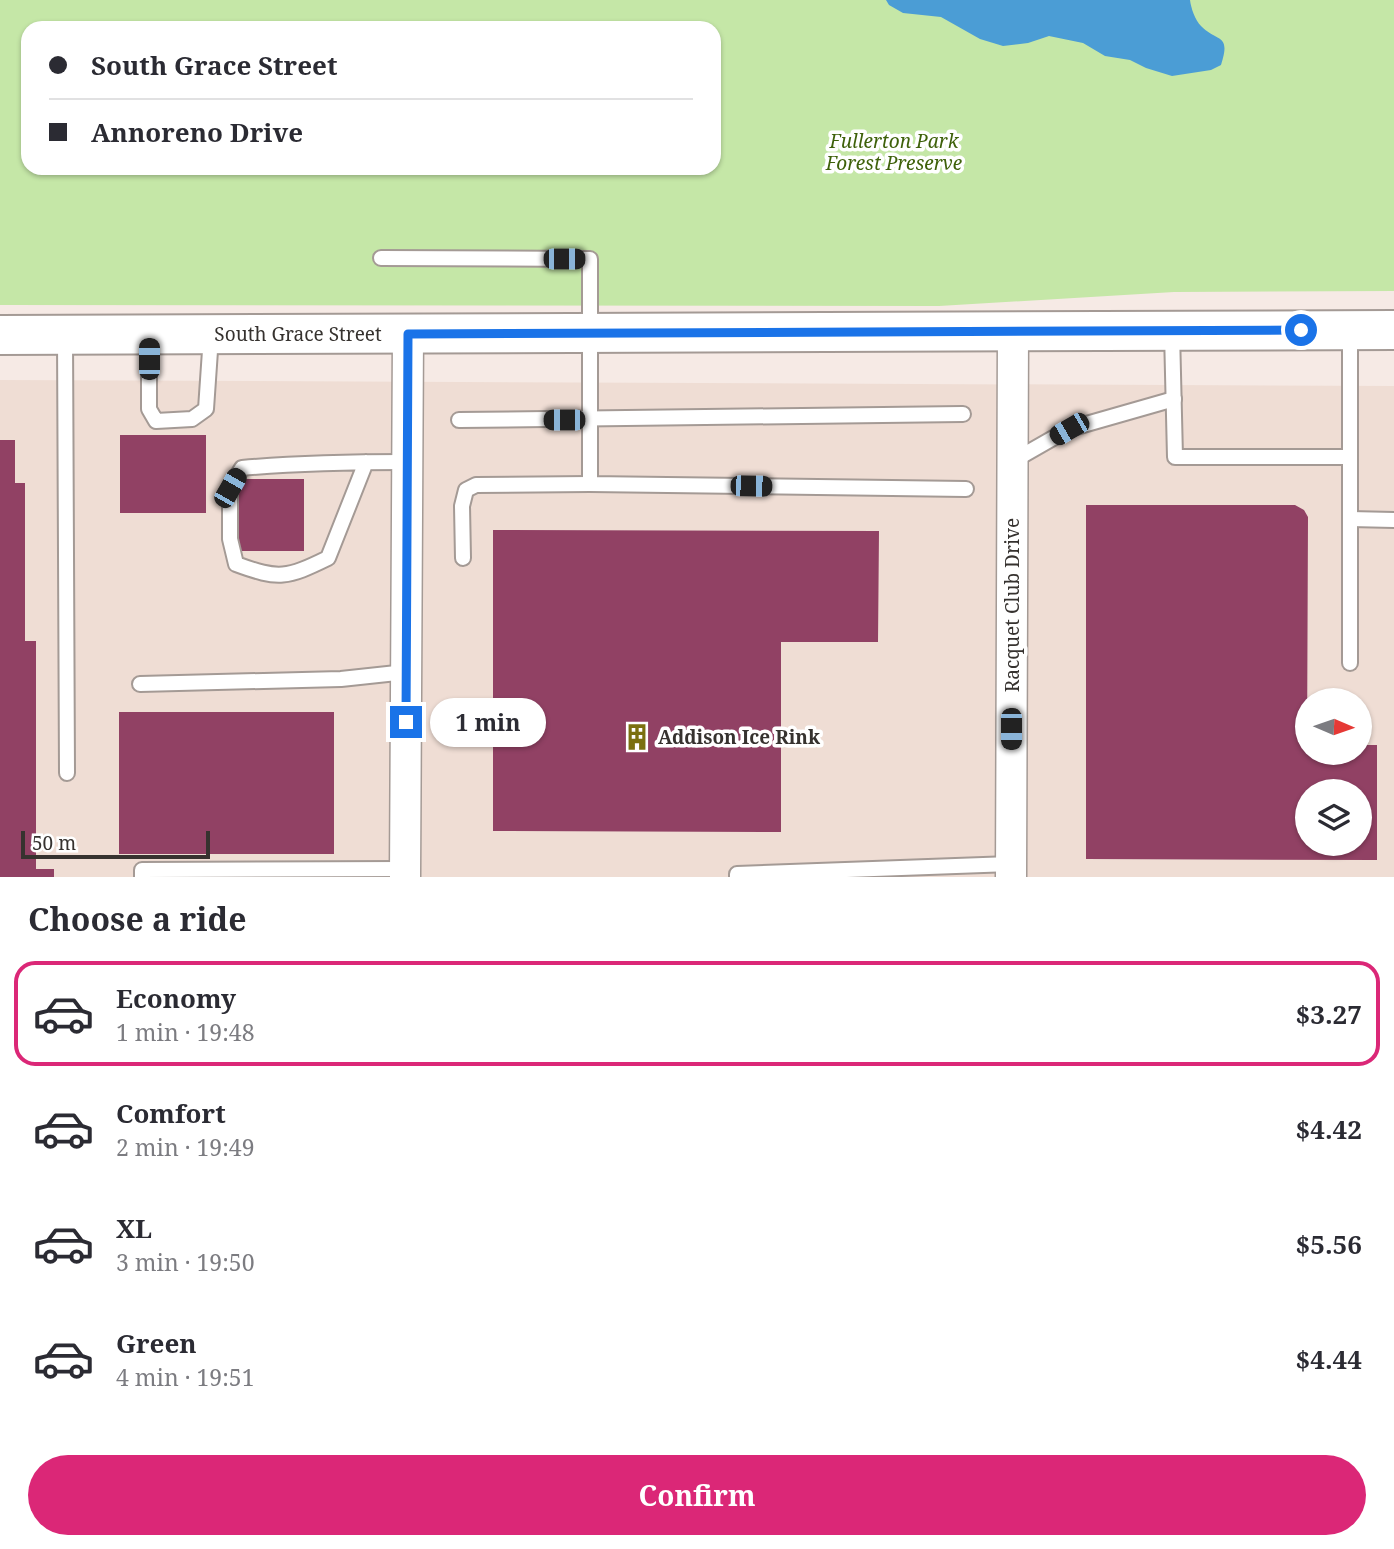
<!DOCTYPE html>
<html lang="en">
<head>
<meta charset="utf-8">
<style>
  body { margin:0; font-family:"Noto Serif",serif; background:#f2f2f3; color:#2b2b33; height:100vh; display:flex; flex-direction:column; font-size:26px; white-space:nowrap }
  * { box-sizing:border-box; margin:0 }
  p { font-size:23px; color:#7c7c81 }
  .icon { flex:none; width:38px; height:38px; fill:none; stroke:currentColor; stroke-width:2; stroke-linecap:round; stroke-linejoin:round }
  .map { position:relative; height:877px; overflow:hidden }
  .sheet { display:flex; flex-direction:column; background:#fff; flex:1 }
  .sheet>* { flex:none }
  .banner { position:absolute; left:21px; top:21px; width:700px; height:154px; border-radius:21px; box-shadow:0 2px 5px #0004; display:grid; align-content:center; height:154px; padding:0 28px; background:#fff }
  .needle { width:46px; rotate:92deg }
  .buttons { position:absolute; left:1295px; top:688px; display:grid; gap:14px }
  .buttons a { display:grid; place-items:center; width:77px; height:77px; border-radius:50%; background:#fff; box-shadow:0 2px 5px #0004; font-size:35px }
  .scale { position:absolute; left:21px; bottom:18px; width:189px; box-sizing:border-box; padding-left:7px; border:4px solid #36322f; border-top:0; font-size:19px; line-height:24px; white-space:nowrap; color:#36322f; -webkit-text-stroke:5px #fff; paint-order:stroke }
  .end { position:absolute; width:32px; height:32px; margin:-16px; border:9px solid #1a73e8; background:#fff; box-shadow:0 0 0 4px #fff }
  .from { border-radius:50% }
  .bubble { position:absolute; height:49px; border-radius:24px; background:#fff; box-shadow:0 2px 5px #0004; font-size:23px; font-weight:700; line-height:49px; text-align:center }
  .car { position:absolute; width:21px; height:42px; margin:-21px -10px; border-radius:9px; box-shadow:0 0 5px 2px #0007; background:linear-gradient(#222 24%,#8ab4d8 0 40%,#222 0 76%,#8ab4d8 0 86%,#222 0) }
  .banner b { display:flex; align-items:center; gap:24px; height:66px; font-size:26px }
  .banner b+b { border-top:2px solid #e1e1e2 }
  .banner i { width:18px; height:18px; background:#2b2b33 }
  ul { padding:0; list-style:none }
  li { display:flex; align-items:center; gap:21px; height:105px; margin:0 14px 10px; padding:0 14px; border:4px solid transparent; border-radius:21px }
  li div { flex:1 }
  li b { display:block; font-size:26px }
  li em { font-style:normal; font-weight:700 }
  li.on { border-color:#db2777 }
  li>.icon { width:63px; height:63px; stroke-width:1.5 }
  h2 { padding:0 28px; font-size:32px; line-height:84px }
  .action { display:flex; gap:14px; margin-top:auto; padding:14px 28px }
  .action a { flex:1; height:80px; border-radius:42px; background:#db2777; color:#fff; font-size:28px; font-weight:700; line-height:80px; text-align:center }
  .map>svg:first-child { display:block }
  .built { fill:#efddd4; fill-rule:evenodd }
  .green { fill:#c5e7a7; fill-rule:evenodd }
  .water { fill:#4b9dd5 }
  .building { fill:#914164; fill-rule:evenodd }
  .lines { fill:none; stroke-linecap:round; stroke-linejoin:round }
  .lane-casing { stroke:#a49a95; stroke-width:18 }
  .street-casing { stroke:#a49a95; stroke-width:33 }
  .secondary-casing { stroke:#a49a95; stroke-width:42 }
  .lane { stroke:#fff; stroke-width:14 }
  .street { stroke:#fff; stroke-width:30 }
  .secondary { stroke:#fff; stroke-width:38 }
  .route { stroke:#1a73e8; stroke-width:9 }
  .labels { text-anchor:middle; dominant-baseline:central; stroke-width:7; stroke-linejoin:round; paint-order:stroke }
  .park-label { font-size:19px; font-style:italic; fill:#3e610a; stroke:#fff }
  .street-label { font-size:19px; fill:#36322f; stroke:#fff }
  .poi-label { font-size:19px; font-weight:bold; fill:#36322f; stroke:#fff; text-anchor:start }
</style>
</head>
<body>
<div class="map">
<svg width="1394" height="877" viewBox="0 0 1394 877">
  <rect width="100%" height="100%" fill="#f6eae5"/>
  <path class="built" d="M0,380L1394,386V877H0ZM1307,700H1360V752H1307ZM1307,791H1360V844H1307Z"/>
  <path class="green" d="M0,0H1394V291L1174,292L939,306L0,305ZM28,28H714V168H28Z"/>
  <path class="water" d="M886,0H1190C1191,8 1195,20 1201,26C1218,43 1231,33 1221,65L1211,70L1172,76L1146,68L1130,60L1105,56L1083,43L1049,36L1028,43L1003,46L980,39L941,17L903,13L889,5Z"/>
  <g class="building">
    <rect x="120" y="435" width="86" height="78"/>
    <path d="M0,440H15V483H25V641H36V869H54V877H0Z"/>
    <rect x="239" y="479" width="65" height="72"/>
    <path d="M1086,505H1295L1304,510L1308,517L1307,752H1360V745H1377V860L1086,859ZM1307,791H1360V844H1307Z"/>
    <path d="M493,530L879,531L878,642H781V832L493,831Z"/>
    <rect x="119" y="712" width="215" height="142"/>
  </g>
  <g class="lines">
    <defs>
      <g id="lane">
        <path d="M381,258L590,259V484L966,489"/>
        <path d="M1350,331V663"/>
        <path d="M1172,332L1175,457H1350"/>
        <path d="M65,336L67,773"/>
        <path d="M149,336V409L156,421L192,419L206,409L211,336"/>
        <path d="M459,420L963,414"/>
        <path d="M1013,461L1069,429L1174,399"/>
        <path d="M366,462L328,558C287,578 279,580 236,564L230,539V488L242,468C297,463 352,462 407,462"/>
        <path d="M1350,519L1394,520"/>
        <path d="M463,558L462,506L466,490L476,485L590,484"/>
        <path d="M140,684L341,679L406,672"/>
        <path d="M142,877V870L405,869"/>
        <path d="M737,877V874L1011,864"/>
      </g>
      <g id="street">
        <path d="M405,877L408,334"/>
        <path d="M1011,877L1013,332"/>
      </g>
      <path id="secondary" d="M0,335L1394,330"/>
    </defs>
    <use href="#lane" class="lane-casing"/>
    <use href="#street" class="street-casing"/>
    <use href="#secondary" class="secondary-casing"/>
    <use href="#lane" class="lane"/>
    <use href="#street" class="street"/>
    <use href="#secondary" class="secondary"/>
  </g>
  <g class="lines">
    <path class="route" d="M406,722L408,334L1301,330"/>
  </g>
  <defs>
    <symbol id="building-bare" viewBox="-9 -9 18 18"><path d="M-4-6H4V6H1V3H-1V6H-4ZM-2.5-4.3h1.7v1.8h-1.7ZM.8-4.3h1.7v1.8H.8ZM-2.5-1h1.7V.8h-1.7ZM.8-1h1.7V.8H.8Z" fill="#7b7010" stroke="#fff" stroke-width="2.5" paint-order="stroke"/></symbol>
  </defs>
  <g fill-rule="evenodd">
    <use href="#building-bare" x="618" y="718" width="38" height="38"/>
  </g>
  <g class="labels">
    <g class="park-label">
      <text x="894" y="141">Fullerton Park<tspan x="894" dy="22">Forest Preserve</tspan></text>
    </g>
    <g class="street-label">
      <text x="298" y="334">South Grace Street</text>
      <text transform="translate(1012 605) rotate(-90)">Racquet Club Drive</text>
    </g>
    <g class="poi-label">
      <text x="658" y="737">Addison Ice Rink</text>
    </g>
  </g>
</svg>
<div class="buttons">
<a><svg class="needle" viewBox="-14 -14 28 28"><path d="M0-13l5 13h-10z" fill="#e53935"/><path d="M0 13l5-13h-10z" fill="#7c7c81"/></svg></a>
<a><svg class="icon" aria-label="layers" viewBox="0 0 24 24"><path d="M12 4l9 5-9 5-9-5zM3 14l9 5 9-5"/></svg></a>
</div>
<div class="scale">50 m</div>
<i class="end from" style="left:1301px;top:330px"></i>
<i class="end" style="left:406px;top:722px"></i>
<div class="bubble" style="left:430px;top:698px;width:116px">1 min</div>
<i class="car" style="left:564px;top:259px;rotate:90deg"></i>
<i class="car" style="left:149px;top:359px;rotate:0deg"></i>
<i class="car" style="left:564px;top:420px;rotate:270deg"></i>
<i class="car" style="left:1069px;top:429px;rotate:240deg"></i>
<i class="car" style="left:751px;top:486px;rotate:91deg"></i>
<i class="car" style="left:230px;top:488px;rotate:30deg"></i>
<i class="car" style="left:1011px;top:729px;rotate:180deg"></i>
<div class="banner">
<b><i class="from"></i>South Grace Street</b>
<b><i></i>Annoreno Drive</b>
</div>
</div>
<section class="sheet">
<h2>Choose a ride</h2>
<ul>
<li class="on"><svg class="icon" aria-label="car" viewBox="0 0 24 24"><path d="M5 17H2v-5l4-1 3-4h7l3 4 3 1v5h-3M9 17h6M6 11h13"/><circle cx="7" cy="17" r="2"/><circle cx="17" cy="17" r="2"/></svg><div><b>Economy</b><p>1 min · 19:48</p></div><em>$3.27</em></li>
<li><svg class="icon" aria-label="car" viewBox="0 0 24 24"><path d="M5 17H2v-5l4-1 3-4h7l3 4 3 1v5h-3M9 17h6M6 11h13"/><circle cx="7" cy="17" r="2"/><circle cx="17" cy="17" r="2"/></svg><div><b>Comfort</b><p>2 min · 19:49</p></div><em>$4.42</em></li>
<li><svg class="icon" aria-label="car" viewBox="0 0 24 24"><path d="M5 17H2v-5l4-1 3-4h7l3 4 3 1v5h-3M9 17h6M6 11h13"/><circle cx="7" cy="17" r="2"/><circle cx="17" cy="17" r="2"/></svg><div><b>XL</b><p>3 min · 19:50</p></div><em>$5.56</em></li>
<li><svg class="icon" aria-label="car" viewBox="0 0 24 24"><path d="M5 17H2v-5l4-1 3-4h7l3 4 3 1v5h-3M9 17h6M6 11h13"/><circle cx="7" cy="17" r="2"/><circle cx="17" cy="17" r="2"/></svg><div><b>Green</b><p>4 min · 19:51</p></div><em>$4.44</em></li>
</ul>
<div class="action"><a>Confirm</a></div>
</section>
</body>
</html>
